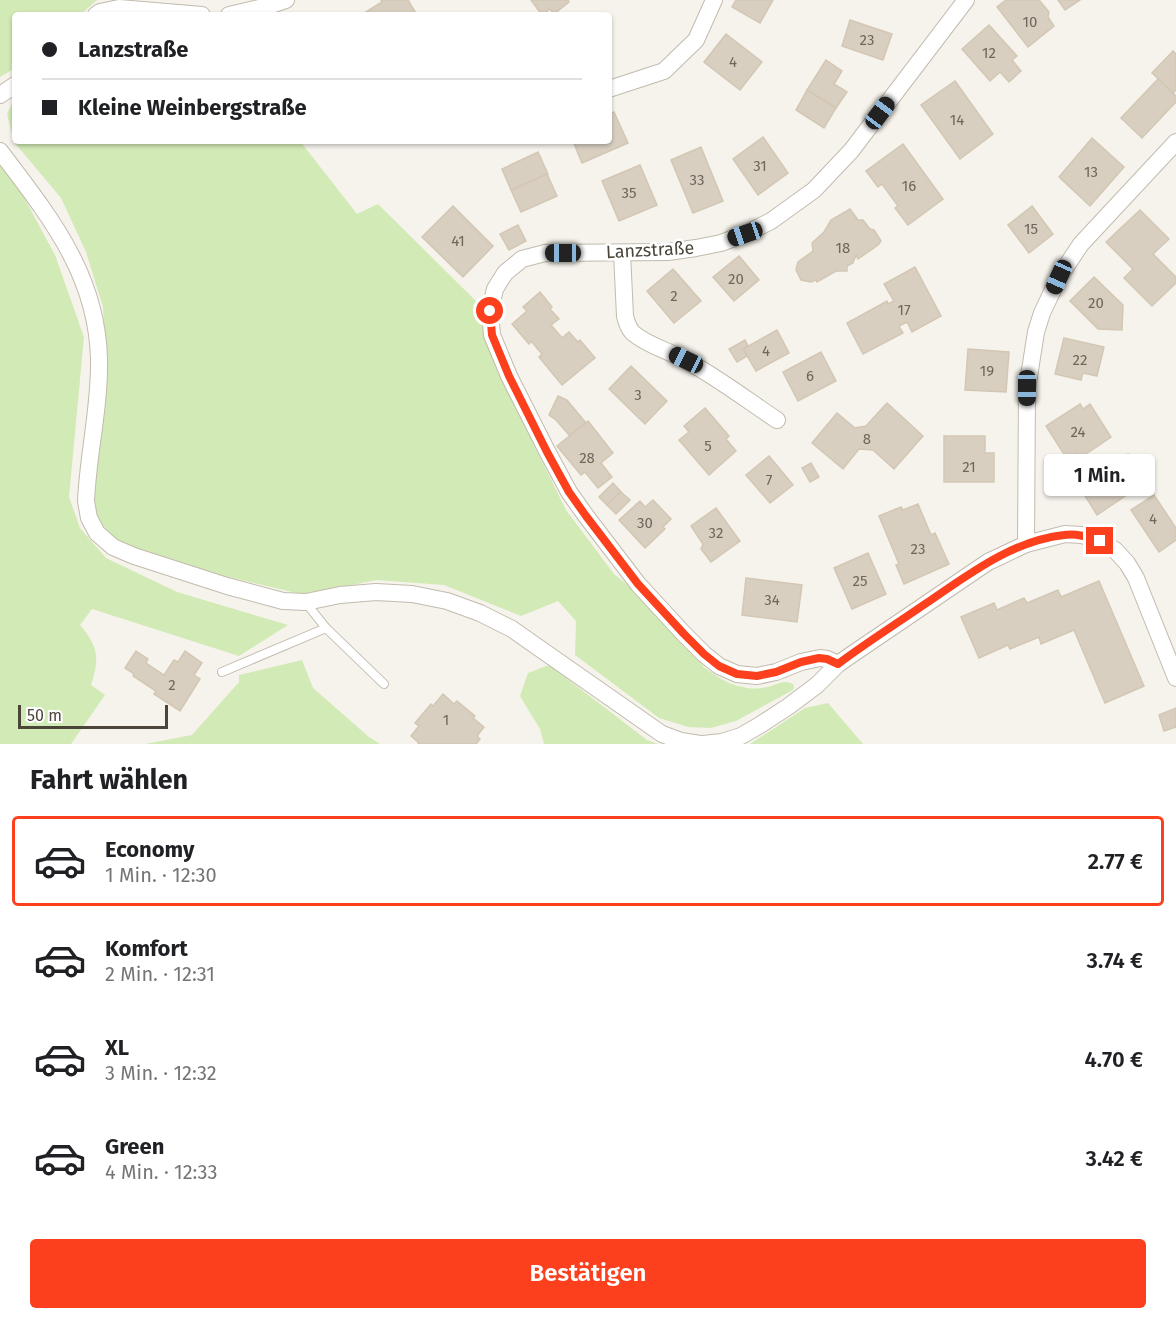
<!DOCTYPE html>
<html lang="de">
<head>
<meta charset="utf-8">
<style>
	:root { --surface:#fff; --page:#f6f6f6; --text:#202124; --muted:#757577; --line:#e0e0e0; --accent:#fc3f1d }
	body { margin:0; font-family:"Fira Sans",sans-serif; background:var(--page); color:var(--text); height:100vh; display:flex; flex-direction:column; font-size:22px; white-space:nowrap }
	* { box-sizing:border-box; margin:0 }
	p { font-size:20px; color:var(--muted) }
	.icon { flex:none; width:33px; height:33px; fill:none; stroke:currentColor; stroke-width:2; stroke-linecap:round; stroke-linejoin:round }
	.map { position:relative; height:744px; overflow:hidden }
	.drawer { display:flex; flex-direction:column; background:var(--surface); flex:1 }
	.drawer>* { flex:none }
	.guide { position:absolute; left:12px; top:12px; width:600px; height:132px; border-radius:6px; box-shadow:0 2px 4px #0004; display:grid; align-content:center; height:132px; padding:0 30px; background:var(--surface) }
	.scale { position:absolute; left:18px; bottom:15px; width:150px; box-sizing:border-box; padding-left:6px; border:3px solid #4b4439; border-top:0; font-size:16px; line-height:21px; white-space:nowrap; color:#4b4439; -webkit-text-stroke:4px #fff; paint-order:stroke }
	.end { position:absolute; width:27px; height:27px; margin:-14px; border:8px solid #fc3f1d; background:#fff; box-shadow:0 0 0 3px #fff }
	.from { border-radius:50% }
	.bubble { position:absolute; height:42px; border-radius:6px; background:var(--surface); box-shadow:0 2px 4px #0004; font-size:20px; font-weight:600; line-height:42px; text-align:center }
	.car { position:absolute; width:18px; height:36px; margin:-18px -9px; border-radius:8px; box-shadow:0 0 4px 2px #0007; background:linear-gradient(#222 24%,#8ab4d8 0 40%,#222 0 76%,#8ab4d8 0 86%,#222 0) }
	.guide b { display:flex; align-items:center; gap:21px; height:57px; font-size:22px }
	.guide b+b { border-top:2px solid var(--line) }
	.guide i { width:15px; height:15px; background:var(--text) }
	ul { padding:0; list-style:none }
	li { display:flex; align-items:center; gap:18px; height:90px; margin:0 12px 9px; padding:0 18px; border:3px solid transparent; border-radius:6px }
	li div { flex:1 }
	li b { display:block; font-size:22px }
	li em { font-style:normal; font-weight:600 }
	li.selected { border-color:var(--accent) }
	li>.icon { width:54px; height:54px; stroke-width:1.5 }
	h2 { padding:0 30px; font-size:27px; line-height:72px }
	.cta { display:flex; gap:12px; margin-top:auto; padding:12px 30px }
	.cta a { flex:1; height:69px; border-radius:6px; background:var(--accent); color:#fff; font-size:24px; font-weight:600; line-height:69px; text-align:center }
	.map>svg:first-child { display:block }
	.green { fill:#d2eab5 }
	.building { fill:#d8cfc1; stroke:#d3c7b4; stroke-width:1.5 }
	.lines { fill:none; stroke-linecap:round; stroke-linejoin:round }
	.service-casing { stroke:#c2bbae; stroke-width:10 }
	.minor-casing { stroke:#c2bbae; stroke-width:18 }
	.service { stroke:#fff; stroke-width:8 }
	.minor { stroke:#fff; stroke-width:16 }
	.route { stroke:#fc3f1d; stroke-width:8 }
	.labels { text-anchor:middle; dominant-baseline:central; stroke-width:5; stroke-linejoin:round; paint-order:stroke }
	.number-label { font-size:15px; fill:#6e675b }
	.street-label { font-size:18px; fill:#4b4439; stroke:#fff }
</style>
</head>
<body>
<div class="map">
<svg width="1176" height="744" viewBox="0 0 1176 744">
	<rect width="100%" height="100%" fill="#f6f3ec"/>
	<g class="green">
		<path d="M0,0H97L80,15H15V68L0,77Z"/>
		<path d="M15,97V141H300L357,214L378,204L480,305V314L489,343L508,392L566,510L614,574L628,585L705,668C716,676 729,685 743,687C750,689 760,689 767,687C777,685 785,678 794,685L793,690L736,721L711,728L688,727L659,718L575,655L576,621L558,601L521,616L444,585L376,580L305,595L169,563L117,540L98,521L92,502L106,379L103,307L86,252L61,198L14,142L7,114Z"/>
		<path d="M0,165L20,190L55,255L84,337L69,497L80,528L106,558L177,592L288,625L239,656L92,609L80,625C98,646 100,658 91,685L105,695L71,744H0Z"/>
		<path d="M302,660L313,688L369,737L380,744H145L192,735L239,682V675Z"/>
		<path d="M549,665L647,740L658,744H544L540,729L520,696L528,673Z"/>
		<path d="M828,703L863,744H750L805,708Z"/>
	</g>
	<g class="building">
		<path d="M381,0H408L417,15H361L382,2Z"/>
		<path d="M531,0H568L569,2L554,14L550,9L542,15Z"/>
		<path d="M736,0H773L760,23L732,7Z"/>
		<path d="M1006,0H1039L1049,12L1048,17L1054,26L1028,47L997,7Z"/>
		<path d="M1058,0H1080L1065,10Z"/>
		<path d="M850,20L892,34L883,60L842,46Z"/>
		<path d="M989,25L1017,56L1012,60L1021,71L1009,82L1000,72L990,81L962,49Z"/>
		<path d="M726,34L762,62L740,90L704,62Z"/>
		<path d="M1173,51L1176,54V90L1173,93L1152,73Z"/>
		<path d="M826,60L842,71L834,84L847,92L836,108L807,90Z"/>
		<path d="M1158,79L1176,96V102L1142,138L1121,118Z"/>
		<path d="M955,81L993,134L960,159L921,105Z"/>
		<path d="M807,90L836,108L824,128L796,110Z"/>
		<path d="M614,112L628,143L582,163L573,141H609V114Z"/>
		<path d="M763,137L788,173L758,195L733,159Z"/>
		<path d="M1092,138L1124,167L1090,206L1059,177Z"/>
		<path d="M903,144L943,199L908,225L895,208L898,206L882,184L878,187L866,171Z"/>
		<path d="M701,147L723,201L693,213L671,160Z"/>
		<path d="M538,152L548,174L511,190L502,169Z"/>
		<path d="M640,165L657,205L619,221L602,181Z"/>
		<path d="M547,174L557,196L521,212L511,190Z"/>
		<path d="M453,206L493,246L463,277L422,237Z"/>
		<path d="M1032,206L1053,234L1029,253L1008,225Z"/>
		<path d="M850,209L858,220H863L870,229L874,230L881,241L878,245L858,259L856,255L853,263L847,266V271H836L817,282L816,280L811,282L801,280L796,270L798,262L813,251L812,243L824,232L831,220Z"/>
		<path d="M1140,210L1169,239L1153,254L1176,277V283L1152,306L1124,278L1133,269L1106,242Z"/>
		<path d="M518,225L526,241L509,250L500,234Z"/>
		<path d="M739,256L759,280L734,301L713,277Z"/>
		<path d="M915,267L941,316L912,332L907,322L899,326L903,333L863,354L847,323L887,301L888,304L894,301L884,284Z"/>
		<path d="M673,269L701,301L674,323L647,291Z"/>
		<path d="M1094,277L1123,305L1122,330L1098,329L1070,301Z"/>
		<path d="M540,292L552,307L550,309L559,319L551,325L562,338L569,332L578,342L580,340L595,358L562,385L539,357L542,354L531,341L529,344L512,324L527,311L523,307Z"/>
		<path d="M777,330L789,353L756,371L743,349Z"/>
		<path d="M1064,338L1104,347L1097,376L1083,373L1081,380L1055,374Z"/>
		<path d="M745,340L748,346L743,349L747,356L737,362L729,349Z"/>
		<path d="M968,349L1009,352L1006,392L965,390Z"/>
		<path d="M821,352L836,381L798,401L783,372Z"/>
		<path d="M631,366L667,401L645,424L609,389Z"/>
		<path d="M558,396L567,400L586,423L570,436L556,420L549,415Z"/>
		<path d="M887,403L923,436L894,469L873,450L859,449L843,469L812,443L837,413L855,428L866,426Z"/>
		<path d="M1080,404L1083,409L1090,404L1111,437L1080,458L1076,453L1067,459L1046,426Z"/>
		<path d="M705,408L729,436L726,439L736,451L709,475L679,440L689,432L684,426Z"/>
		<path d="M588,421L613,453L601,463L612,477L598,488L585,472L581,475L557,446Z"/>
		<path d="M944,436H985V453H994V482H944Z"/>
		<path d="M1128,454L1146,482L1097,515L1079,486Z"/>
		<path d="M769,456L793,485L770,503L746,475Z"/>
		<path d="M811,463L819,477L810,482L802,468Z"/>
		<path d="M613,483L621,492L607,505L599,497Z"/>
		<path d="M621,492L630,500L616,514L607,505Z"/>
		<path d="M1154,495L1176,528V540L1159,552L1131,510Z"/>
		<path d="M653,500L671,519L663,527L665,529L645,548L619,520L640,501L645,507Z"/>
		<path d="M918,504L931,535L935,533L949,564L904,584L896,565L899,564L879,516L901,507L903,510Z"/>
		<path d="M716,508L740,541L711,562L701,549L703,544L691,526Z"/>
		<path d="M868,553L886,594L852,609L834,568Z"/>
		<path d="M746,578L802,585L797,622L742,615Z"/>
		<path d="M1099,581L1144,686L1105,703L1074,630L1041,644L1039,637L1010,649L1008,645L979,658L961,617L994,603L997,610L1024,598L1027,603L1058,590L1061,597Z"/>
		<path d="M136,651L148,659L146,663L164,675L174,660L178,662L185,651L202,663L194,675L200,679L180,711L154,694L156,691L133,676L134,674L125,668Z"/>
		<path d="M443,694L454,704L457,701L475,716L473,718L484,727L477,736L480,739L476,744H418L419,743L411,736L419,726L415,723L431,704L433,706Z"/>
		<path d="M1176,708V727L1164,731L1159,715Z"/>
	</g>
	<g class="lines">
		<g class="service-casing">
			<g id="service">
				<path d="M306,603L326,628L384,684"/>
				<path d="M222,672L326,628"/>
			</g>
		</g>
		<g class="minor-casing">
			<g id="minor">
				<path d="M96,15L100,12L119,8L202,15"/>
				<path d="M229,15L268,6L286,0"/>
				<path d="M609,89L664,71L696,40L714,0"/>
				<path d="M0,95L15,85"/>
				<path d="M0,151C49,216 97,274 99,359C100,407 88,454 86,501L89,518L97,533L113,547L134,556L227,586L283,601L306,602L340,595L376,592L412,594L447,601L480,613L512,629L662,734L681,741L700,744"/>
				<path d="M622,253L625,316C627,323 628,328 633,333C648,346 670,351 687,361C718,378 747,400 777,420"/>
				<path d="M1026,544L1027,389L1036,332L1042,313L1059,277L1081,244L1176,142"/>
				<path d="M838,664L827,659L820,658L801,662L776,672L757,676L737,674L719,666L704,654L684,634L638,584L586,516L569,492L547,451L509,376L492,335L490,311L495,289L505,273L522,259L545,253L668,252L696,248L721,243L745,234L771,221L814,190L851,151L966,0"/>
				<path d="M703,744L722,742L741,736L760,725L789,706L817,685L838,664L854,653L988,562L1026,544L1065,534L1082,535L1099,541L1115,550L1127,563L1136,578L1176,678"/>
			</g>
		</g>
		<use href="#service" class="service"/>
		<use href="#minor" class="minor"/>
	</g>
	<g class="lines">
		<path class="route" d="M490,311L492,335L509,376L547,452L569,492L586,516L638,584L684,634L704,654L719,666L737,674L757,676L776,672L801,662L819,658L827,659L838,664C866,643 896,624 925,604C968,575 1011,541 1064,535C1076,533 1088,537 1100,541"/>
	</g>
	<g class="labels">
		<g class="number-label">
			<text x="1030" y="22">10</text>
			<text x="867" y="40">23</text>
			<text x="989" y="53">12</text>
			<text x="733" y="62">4</text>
			<text x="957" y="120">14</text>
			<text x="760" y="166">31</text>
			<text x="1091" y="172">13</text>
			<text x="697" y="180">33</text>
			<text x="909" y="186">16</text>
			<text x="629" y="193">35</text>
			<text x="1031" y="229">15</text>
			<text x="458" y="241">41</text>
			<text x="843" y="248">18</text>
			<text x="736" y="279">20</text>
			<text x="674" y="296">2</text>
			<text x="1096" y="303">20</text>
			<text x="904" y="310">17</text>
			<text x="766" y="351">4</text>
			<text x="1080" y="360">22</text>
			<text x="987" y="371">19</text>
			<text x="810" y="376">6</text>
			<text x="638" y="395">3</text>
			<text x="1078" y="432">24</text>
			<text x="867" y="439">8</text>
			<text x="708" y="446">5</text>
			<text x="587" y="458">28</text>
			<text x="969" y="467">21</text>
			<text x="769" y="480">7</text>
			<text x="1153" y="519">4</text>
			<text x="645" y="523">30</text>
			<text x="716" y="533">32</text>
			<text x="918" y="549">23</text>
			<text x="860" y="581">25</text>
			<text x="772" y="600">34</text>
			<text x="172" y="685">2</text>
			<text x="446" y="720">1</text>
		</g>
		<g class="street-label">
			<text transform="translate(650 250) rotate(-3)">Lanzstraße</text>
		</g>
	</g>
</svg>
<div class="scale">50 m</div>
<i class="end from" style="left:490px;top:311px"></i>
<i class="end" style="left:1100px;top:541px"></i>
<div class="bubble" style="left:1044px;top:454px;width:111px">1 Min.</div>
<i class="car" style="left:880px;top:113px;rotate:37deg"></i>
<i class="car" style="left:745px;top:234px;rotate:251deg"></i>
<i class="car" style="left:563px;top:253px;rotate:270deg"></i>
<i class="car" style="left:1059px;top:277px;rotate:204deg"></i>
<i class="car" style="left:686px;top:360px;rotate:296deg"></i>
<i class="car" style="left:1027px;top:388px;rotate:180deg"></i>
<div class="guide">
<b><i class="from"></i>Lanzstraße</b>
<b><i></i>Kleine Weinbergstraße</b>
</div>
</div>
<section class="drawer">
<h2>Fahrt wählen</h2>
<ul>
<li class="selected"><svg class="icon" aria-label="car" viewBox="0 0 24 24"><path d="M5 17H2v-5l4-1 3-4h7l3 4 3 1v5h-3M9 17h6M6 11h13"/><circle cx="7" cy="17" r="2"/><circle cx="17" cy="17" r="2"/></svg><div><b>Economy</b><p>1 Min. · 12:30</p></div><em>2.77 €</em></li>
<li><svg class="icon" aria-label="car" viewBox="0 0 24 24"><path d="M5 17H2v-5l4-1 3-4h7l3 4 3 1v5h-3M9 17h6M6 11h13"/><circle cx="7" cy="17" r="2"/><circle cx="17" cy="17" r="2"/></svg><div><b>Komfort</b><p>2 Min. · 12:31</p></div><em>3.74 €</em></li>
<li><svg class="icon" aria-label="car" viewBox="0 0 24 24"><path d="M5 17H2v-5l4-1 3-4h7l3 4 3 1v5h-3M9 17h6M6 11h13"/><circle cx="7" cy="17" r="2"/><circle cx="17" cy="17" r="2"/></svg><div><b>XL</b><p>3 Min. · 12:32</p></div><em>4.70 €</em></li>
<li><svg class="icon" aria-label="car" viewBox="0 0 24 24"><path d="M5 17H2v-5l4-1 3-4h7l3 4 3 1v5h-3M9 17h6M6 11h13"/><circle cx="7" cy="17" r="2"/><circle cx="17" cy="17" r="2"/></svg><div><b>Green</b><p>4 Min. · 12:33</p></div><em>3.42 €</em></li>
</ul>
<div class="cta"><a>Bestätigen</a></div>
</section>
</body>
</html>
